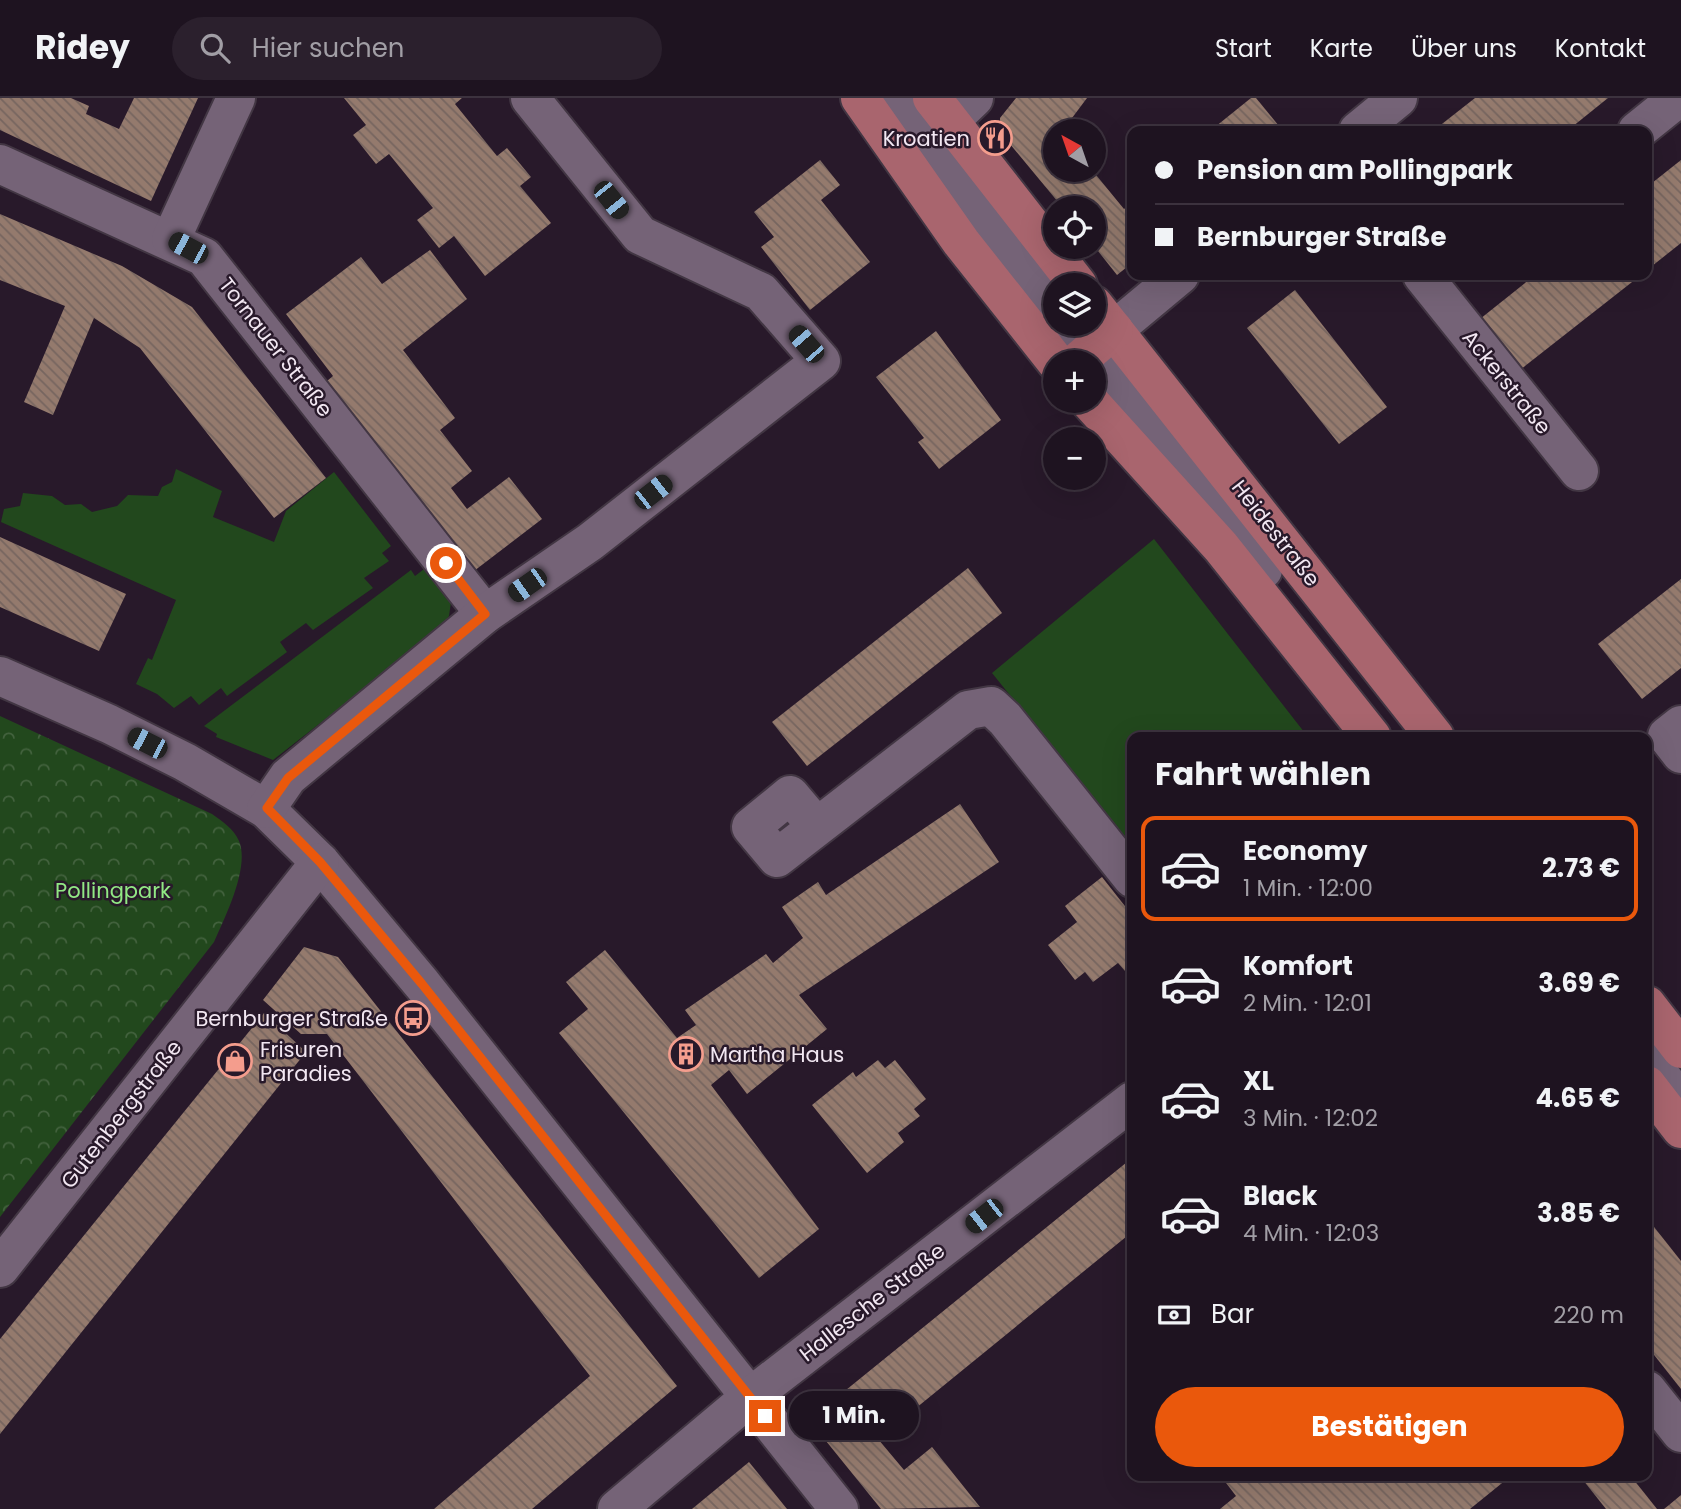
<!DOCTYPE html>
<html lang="de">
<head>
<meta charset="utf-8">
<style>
	:root { --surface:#1e1320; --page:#2b202d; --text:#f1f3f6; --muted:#a19ea5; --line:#3c323e; --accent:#ea580c }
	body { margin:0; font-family:Poppins,sans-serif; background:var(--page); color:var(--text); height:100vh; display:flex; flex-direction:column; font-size:26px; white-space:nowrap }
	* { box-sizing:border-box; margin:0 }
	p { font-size:23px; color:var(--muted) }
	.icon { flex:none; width:38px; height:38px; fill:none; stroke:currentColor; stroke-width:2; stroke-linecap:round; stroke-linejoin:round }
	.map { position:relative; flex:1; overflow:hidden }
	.panel { position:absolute; left:1127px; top:634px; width:525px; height:749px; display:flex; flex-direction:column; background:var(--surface); border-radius:14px; box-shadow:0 7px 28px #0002,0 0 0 2px var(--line) }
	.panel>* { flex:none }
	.hud { position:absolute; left:1127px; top:28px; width:525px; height:154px; border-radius:14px; box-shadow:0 7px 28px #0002,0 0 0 2px var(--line); display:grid; align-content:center; height:154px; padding:0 28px; background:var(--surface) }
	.needle { width:46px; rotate:320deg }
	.controls { position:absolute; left:1043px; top:21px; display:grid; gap:14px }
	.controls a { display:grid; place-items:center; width:63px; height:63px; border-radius:50%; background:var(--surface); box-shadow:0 7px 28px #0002,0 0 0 2px var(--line); font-size:35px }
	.end { position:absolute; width:32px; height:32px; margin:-16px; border:9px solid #ea580c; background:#fff; box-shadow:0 0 0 4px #fff }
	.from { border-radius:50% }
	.bubble { position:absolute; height:49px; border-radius:24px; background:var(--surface); box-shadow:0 7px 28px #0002,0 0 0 2px var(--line); font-size:23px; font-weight:700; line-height:49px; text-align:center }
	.car { position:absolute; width:21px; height:42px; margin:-21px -10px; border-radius:9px; box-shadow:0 0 5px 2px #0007; background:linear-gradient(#222 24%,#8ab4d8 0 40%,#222 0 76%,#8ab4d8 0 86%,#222 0) }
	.hud b { display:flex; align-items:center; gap:24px; height:66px; font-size:26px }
	.hud b+b { border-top:2px solid var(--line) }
	.hud i { width:18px; height:18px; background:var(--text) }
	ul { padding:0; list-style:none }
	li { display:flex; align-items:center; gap:21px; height:105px; margin:0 14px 10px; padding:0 14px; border:4px solid transparent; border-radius:14px }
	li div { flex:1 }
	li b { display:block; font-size:26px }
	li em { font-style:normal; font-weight:700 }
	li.active { border-color:var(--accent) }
	li>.icon { width:63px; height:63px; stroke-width:1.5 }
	h2 { padding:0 28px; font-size:32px; line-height:84px }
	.pay { display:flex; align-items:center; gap:18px; height:77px; padding:0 28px; font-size:26px }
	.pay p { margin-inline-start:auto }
	.cta { display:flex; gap:14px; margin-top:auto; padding:14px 28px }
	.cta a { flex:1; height:80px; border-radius:42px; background:var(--accent); color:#fff; font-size:28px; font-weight:700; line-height:80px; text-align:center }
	header { display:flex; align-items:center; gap:42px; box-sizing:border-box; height:98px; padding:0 35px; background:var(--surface); border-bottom:2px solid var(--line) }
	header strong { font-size:33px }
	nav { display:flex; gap:38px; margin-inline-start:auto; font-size:24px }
	.search { width:490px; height:63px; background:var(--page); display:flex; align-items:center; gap:18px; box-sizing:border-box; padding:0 24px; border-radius:38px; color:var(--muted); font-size:26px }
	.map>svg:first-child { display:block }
	.green { fill:#22481d }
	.forest { fill:url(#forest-crowns) }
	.building { fill:url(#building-back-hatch) }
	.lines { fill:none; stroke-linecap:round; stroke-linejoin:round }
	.minor-casing { stroke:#423643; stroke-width:42 }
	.major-casing { stroke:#423643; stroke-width:42 }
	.minor { stroke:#756377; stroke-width:38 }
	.major { stroke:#a9656e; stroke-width:38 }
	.route { stroke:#ea580c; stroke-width:9 }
	.labels { text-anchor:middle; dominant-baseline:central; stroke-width:5; stroke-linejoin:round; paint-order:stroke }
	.poi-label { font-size:21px; fill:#f2e7f2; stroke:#28192a; text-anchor:end }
	.street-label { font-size:21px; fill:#f2e7f2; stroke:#28192a }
	.park-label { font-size:21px; fill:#91e884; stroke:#28192a }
</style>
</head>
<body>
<header>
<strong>Ridey</strong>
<div class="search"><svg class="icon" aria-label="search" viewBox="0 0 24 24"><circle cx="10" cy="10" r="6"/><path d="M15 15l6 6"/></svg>Hier suchen</div>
<nav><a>Start</a><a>Karte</a><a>Über uns</a><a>Kontakt</a></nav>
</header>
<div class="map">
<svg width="1681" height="1411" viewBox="0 0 1681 1411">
	<defs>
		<pattern id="forest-crowns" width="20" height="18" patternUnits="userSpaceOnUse" patternTransform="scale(1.75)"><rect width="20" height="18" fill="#22481d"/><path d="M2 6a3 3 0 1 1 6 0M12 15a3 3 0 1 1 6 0" fill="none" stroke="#43623e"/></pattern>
		<pattern id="building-back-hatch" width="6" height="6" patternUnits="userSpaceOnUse" patternTransform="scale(1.75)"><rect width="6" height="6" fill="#947a6d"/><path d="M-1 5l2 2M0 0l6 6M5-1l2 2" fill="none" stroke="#76655f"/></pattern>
	</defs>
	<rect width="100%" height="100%" fill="#28192a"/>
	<g class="green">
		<path d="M176,371L222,393L213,419L274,444L286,413L334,374L391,448L382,455L389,463L364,480L373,490L313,532L306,525L280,544L287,554L227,598L221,590L199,607L191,598L174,610L157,596L136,586L148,560L152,562L176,502L1,424L4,411L20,408L23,395L52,398L65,407L81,406L92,414L117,408L128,397L158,398L162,389L172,384Z"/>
		<path d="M1154,441L1308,639H1132V749L992,575Z"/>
		<path d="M428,468L451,504L449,518L441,531L273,662L216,639L217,636L204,628L411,472L415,478Z"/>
	</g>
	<path class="forest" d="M0,618L212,716C222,723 234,731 239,743C250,769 225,819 214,844L0,1119Z"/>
	<g class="building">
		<path d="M0,0H71L89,8L86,16L119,31L134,0H198L151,103L0,32Z"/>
		<path d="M344,0H462L455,6L497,58L507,50L531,79L520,88L551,125L485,178L454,138L439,150L417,122L433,110L389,56L376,66L353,37L366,27Z"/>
		<path d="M1016,0H1087L1072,20L1069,33H1055V72H1092L1124,111L1132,105V165L1117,177L1094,148V110H1063L1000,34V20Z"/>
		<path d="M1251,0H1256L1283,33H1210Z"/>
		<path d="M1475,0H1608L1567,33H1433Z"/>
		<path d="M820,62L840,87L821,102L870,164L810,212L761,149L774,139L754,114Z"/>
		<path d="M1681,62V145L1647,172V89Z"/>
		<path d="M0,116L122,168L192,209L326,380L274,420L140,250L94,220L53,317L24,304L65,208L0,182Z"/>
		<path d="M430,152L467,201L403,252L455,320L440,332L472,373L451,390L467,411L509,379L542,421L474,473L327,283L333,278L286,216L361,159L382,186Z"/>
		<path d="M1535,177H1641L1520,272L1480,221Z"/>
		<path d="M1295,192L1387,309L1339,346L1247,230Z"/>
		<path d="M936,233L1001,322L939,371L918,344L924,340L876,279Z"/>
		<path d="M0,439L126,496L99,553L0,509Z"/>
		<path d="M968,470L1002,515L807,668L772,624Z"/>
		<path d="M1681,481V570L1642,601L1598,546Z"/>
		<path d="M960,706L999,764L799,897L827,931L747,996L729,972L711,987L819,1131L759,1180L559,935L588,911L566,884L605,852L677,940L696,927L685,912L766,856L773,865L803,840L782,809L818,784L826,797Z"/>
		<path d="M1102,779L1132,817V867L1125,873L1118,865L1093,884L1085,874L1075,882L1048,847L1077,824L1065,808Z"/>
		<path d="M304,849L338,859L677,1288L532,1411H434L590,1278L327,936H301L263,902Z"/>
		<path d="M264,915L306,954L0,1336V1241Z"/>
		<path d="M878,962L885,970L895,962L926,1001L914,1011L920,1018L898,1035L904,1044L867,1075L812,1007L853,974L856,979Z"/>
		<path d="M1132,1060V1134L878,1341L904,1372L932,1349L980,1409L881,1411L809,1322Z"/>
		<path d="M1647,1120L1681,1163V1291L1647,1248Z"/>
		<path d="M749,1364L787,1411H692Z"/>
		<path d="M1220,1377H1512L1470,1411H1220L1236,1398Z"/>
		<path d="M1579,1377H1630L1657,1411H1606Z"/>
		<path d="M1681,1397V1411H1664L1669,1407Z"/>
	</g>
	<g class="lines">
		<g class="minor-casing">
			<g id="minor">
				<path d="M891,0L1055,207"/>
				<path d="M950,23L974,0"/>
				<path d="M1358,33L1398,0"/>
				<path d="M1637,33L1678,0"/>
				<path d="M0,66L204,159L485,516"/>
				<path d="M171,141L236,0"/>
				<path d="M1422,177L1579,373"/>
				<path d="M1070,226L1263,472"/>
				<path d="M1114,232L1180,177"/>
				<path d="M0,578L109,626L185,664L266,711L320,764L422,886L839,1411"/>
				<path d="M1681,627L1667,638L1681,656"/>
				<path d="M266,711L288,679L485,516L590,444L821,263L761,194L640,137L530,0"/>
				<path d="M817,729L790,697L751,729L777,760L968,612L991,608L1005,621L1132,780"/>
				<path d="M1647,960L1681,1004"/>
				<path d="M0,1170L320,764"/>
				<path d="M1647,1292L1681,1335"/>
				<path d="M617,1411L750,1299L1132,1003"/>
			</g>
		</g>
		<g class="major-casing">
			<g id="major">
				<path d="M860,0L961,144L1056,264"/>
				<path d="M932,0L1078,187"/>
				<path d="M1094,207L1435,639"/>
				<path d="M1077,264L1114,232"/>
				<path d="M1089,303L1221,449L1372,639"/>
				<path d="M1647,907L1681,951"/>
				<path d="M1647,987L1681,1031"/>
			</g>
		</g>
		<use href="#minor" class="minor"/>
		<use href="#major" class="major"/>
	</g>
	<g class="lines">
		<path class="route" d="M446,465L485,516L288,680L267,710L320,764L422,886L765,1318"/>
	</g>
	<defs>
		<g id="restaurant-ring" transform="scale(1.75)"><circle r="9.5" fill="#28192a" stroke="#f49d8d" stroke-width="1.5"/><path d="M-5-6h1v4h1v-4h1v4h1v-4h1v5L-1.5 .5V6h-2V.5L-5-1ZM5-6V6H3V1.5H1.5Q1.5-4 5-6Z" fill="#f49d8d"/></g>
		<g id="bus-ring" transform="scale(1.75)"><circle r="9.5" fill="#28192a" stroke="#f49d8d" stroke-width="1.5"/><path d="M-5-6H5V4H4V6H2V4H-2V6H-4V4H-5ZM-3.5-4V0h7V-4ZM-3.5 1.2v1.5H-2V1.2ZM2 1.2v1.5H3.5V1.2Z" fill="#f49d8d"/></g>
		<g id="building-ring" transform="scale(1.75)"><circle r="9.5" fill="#28192a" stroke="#f49d8d" stroke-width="1.5"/><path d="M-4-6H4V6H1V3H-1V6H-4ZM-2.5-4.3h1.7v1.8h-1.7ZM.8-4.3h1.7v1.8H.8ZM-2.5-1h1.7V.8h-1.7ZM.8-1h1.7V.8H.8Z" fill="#f49d8d"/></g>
		<g id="shop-ring" transform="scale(1.75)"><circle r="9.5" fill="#28192a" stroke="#f49d8d" stroke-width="1.5"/><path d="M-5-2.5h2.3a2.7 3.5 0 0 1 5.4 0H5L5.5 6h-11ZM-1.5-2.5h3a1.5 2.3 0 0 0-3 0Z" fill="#f49d8d"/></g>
	</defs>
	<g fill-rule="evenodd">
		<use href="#restaurant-ring" x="995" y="40"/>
		<use href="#bus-ring" x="413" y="920"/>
		<use href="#building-ring" x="686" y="956"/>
		<use href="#shop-ring" x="235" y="963"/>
	</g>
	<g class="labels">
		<g class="poi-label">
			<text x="970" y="40">Kroatien</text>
			<text x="388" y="920">Bernburger Straße</text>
			<text x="260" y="951" text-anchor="start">Frisuren<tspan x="260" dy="24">Paradies</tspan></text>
			<text x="710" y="956" text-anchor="start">Martha Haus</text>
		</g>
		<g class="street-label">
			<text transform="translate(276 249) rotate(52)">Tornauer Straße</text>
			<text transform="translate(1507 284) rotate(51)">Ackerstraße</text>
			<text transform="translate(1276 435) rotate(52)">Heidestraße</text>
			<text transform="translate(121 1016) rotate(-52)">Gutenbergstraße</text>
			<text transform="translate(872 1204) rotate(-38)">Hallesche Straße</text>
		</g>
		<g class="park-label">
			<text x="113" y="792">Pollingpark</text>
		</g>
	</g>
</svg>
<div class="controls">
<a><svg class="needle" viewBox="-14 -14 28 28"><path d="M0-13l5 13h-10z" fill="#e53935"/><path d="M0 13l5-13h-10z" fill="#a19ea5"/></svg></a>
<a><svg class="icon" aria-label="locate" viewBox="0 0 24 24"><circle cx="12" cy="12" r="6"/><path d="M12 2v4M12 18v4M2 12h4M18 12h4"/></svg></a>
<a><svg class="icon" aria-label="layers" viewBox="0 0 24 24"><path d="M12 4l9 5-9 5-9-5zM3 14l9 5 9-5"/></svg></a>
<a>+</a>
<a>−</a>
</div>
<i class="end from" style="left:446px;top:465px"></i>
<i class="end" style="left:765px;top:1318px"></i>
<div class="bubble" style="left:789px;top:1293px;width:130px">1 Min.</div>
<i class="car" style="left:611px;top:102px;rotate:141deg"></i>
<i class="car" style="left:188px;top:150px;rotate:298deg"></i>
<i class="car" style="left:806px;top:246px;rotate:319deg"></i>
<i class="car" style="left:653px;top:394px;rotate:52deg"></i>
<i class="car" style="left:527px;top:487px;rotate:235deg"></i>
<i class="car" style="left:147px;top:645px;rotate:297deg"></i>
<i class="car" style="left:984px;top:1118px;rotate:232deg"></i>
<div class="hud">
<b><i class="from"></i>Pension am Pollingpark</b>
<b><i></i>Bernburger Straße</b>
</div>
<section class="panel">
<h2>Fahrt wählen</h2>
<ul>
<li class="active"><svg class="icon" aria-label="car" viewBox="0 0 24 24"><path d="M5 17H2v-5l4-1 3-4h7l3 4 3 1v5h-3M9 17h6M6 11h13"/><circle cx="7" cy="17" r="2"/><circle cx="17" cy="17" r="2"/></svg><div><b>Economy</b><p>1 Min. · 12:00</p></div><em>2.73 €</em></li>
<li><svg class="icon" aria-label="car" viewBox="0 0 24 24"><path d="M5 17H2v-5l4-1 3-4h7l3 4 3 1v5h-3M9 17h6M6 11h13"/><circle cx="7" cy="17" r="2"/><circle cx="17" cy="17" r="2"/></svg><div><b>Komfort</b><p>2 Min. · 12:01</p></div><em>3.69 €</em></li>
<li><svg class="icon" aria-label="car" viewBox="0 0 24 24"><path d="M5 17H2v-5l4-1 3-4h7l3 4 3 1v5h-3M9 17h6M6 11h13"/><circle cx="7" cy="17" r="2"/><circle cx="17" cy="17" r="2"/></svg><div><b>XL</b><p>3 Min. · 12:02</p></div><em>4.65 €</em></li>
<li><svg class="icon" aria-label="car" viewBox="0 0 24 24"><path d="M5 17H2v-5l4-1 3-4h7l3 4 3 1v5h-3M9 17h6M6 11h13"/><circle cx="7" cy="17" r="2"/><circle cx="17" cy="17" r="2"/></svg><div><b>Black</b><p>4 Min. · 12:03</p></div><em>3.85 €</em></li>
</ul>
<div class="pay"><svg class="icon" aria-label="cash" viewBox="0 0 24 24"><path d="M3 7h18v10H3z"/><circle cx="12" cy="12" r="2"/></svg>Bar<p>220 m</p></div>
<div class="cta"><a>Bestätigen</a></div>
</section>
</div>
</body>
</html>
